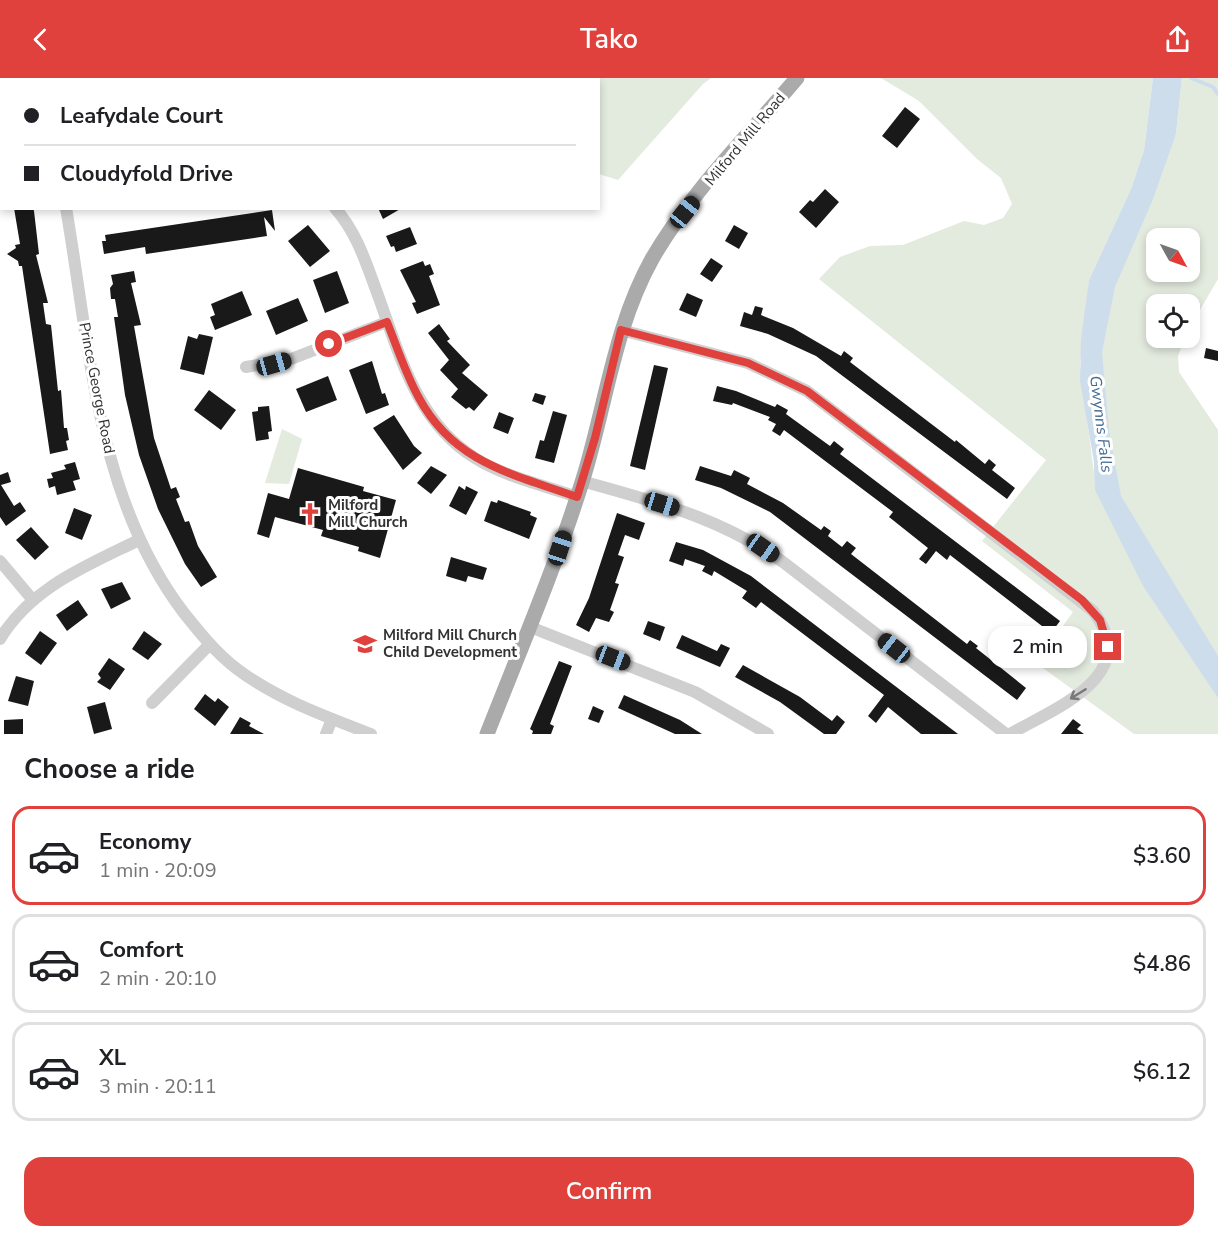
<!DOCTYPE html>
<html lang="en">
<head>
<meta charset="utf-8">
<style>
	:root { --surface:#fff; --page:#f6f6f6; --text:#202124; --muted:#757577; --line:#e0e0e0; --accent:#e0413c }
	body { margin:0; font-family:"Nunito Sans",sans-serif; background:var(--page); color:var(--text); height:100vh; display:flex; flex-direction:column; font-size:22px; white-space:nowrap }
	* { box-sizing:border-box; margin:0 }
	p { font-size:20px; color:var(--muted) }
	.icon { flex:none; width:33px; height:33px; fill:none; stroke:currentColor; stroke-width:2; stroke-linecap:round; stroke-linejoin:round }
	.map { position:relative; height:656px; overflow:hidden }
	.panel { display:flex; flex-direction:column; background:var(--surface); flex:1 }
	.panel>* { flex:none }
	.top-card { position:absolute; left:0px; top:0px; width:600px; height:132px; box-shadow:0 3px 9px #0003; display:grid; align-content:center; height:132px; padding:0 24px; background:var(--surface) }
	.needle { width:39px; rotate:130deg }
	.fabs { position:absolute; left:1146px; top:150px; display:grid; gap:12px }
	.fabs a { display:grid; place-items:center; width:54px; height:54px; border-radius:12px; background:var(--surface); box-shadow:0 3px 9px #0003; font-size:30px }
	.end { position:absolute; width:27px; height:27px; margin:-14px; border:8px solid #e0413c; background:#fff; box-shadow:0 0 0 3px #fff }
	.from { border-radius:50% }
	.bubble { position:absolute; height:42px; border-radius:18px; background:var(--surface); box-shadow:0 3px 9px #0003; font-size:20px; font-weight:600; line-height:42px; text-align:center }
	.car { position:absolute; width:18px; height:36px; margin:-18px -9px; border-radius:8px; box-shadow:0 0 4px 2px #0007; background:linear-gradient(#222 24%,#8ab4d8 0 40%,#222 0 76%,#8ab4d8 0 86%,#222 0) }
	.top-card b { display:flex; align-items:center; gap:21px; height:57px; font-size:22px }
	.top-card b+b { border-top:2px solid var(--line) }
	.top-card i { width:15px; height:15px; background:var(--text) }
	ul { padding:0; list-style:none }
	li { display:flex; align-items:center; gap:18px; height:99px; margin:0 12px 9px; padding:0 12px; border:3px solid var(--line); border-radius:18px }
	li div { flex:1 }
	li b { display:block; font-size:22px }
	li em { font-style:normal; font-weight:600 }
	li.on { border-color:var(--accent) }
	li>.icon { width:54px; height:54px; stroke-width:1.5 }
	h2 { padding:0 24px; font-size:27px; line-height:72px }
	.primary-button { display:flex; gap:12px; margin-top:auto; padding:12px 24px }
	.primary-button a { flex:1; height:69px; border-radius:18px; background:var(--accent); color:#fff; font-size:24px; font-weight:600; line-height:69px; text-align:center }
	header { display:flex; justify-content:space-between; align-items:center; height:78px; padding:0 24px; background:var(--accent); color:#fff; font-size:27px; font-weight:600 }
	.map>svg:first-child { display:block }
	.green { fill:#e3eade; fill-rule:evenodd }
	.water { fill:#ceddec }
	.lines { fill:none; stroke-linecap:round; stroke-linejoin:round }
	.stream { stroke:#ceddec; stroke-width:4 }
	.building { fill:#191919 }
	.minor { stroke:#cfcfcf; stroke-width:12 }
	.major { stroke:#aaa; stroke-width:15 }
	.oneway { stroke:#797979 }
	.route { stroke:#e0413c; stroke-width:8 }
	.labels { text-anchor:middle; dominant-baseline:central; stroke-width:6; stroke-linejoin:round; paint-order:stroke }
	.street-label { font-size:15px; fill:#323232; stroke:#fff }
	.poi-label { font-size:15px; font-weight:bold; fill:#323232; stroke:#fff; text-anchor:start }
	.water-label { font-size:16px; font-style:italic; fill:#416a92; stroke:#fff }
</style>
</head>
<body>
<header><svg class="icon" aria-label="back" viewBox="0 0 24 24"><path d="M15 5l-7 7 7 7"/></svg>Tako<svg class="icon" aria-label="share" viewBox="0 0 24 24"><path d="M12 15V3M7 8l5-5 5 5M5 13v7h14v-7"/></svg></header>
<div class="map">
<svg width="1218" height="656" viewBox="0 0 1218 656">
	<rect width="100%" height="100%" fill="#fff"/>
	<g class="green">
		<path d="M273,0H711L703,6L618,102L599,96L598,2L270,1Z"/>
		<path d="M881,0H1153L1144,72L1131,111L1089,202L1080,286L1094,395L1096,251L1176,56L1182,0H1218V201L1190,249V226H1156V260H1185L1178,278L1179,294L1218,352V656H1134L1036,585L1073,534L982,463L1046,382L819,201L840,179L870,168L903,167L964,143L984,147L1003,140L1012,126L1001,100L977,81L919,23ZM1156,160H1190V194H1156Z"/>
		<path d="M282,351L302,361L289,406L265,405Z"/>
	</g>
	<path class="water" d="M1153,0H1182L1176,56L1153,121L1115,209L1102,274L1109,354L1121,418L1218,578V620L1143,508L1095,412L1094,384L1080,303L1081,261L1089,202L1131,111L1144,72Z"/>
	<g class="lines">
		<path class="stream" d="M1191,0L1213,9L1218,16"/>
	</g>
	<g class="building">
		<path d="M905,29L920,41L897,70L882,58Z"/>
		<path d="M825,111L839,124L816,150L799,134L810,122L813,124Z"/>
		<path d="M14,130H33L34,133L39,176L36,177L48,225H43L46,246L51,247L58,313L61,312L64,350H67L69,362L66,363L68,372L50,376L22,188H19L18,183L7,176L16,170L15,167L20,166Z"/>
		<path d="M378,130H402L383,141Z"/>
		<path d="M272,132L275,153L264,139L267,158L146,176L145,169L104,176L102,163H106L105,157Z"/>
		<path d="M308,147L330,173L310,189L288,163Z"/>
		<path d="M734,147L748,155L739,171L725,163Z"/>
		<path d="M410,149L417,166L396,174L394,168L391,169L386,158Z"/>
		<path d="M711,180L723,188L712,204L700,196Z"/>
		<path d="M423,183L425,188L430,186L434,196L429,198L440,227L417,236L412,225L416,224L400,192Z"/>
		<path d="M134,193L136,204L131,205L141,247L134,248L154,360L171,411L176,409L180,419L176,421L185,444L189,443L198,468L217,499L201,509L185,486L158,431L139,377L125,317L114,239H118L115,221H111L110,210L113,206L111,197Z"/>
		<path d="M337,193L349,225L325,235L313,202Z"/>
		<path d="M242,213L252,237L215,252L210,239L215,237L211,226Z"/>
		<path d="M687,215L703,222L696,239L679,232Z"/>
		<path d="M298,220L308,243L276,257L266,233Z"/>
		<path d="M755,228L763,230L761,237L793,250L841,278L844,273L853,280L850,284L955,364L956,362L985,386L989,381L996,387L992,392L1015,410L1007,421L816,278L768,256L740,248L744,234L752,237Z"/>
		<path d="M439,246L450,261L447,263L470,287L462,295L488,317L474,333L469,329L466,331L451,319L458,311L440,292L449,282L428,255Z"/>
		<path d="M199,256L213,259L204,297L180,291L188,258L197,261Z"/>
		<path d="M1206,270L1218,273V283L1204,280Z"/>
		<path d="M372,283L382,316L385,315L389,327L366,336L349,292Z"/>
		<path d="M654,287L668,290L645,392L630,388Z"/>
		<path d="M328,298L337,322L306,334L296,311Z"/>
		<path d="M717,308L736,313L775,329L777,326L788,332L786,336L830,368L834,363L844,371L840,376L1060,543L1051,555L950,477L947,482L936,473L926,486L919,481L928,470L889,439L893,434L784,352L780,358L772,353L776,346L768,342L770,339L733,325L732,327L713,323Z"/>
		<path d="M209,312L236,332L221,352L194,332Z"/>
		<path d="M535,315L546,318L543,327L532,323Z"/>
		<path d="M269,328L272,353L268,354L269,361L256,363L252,334L258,333V329Z"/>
		<path d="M553,333L567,337L554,385L535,380L540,362L544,363Z"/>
		<path d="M499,334L514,340L508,356L493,350Z"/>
		<path d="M394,337L414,368L422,375L403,392L373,350Z"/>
		<path d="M75,384L80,401L73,403L76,412L57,417L55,408L49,410L47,401L53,400L51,395L66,391L64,387Z"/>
		<path d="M431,388L447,397L431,416L417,405Z"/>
		<path d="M700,388L731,398L734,392L750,400L747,406L783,425L821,452L824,448L831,453L828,458L842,469L847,463L856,470L851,476L967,566L970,562L978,568L976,570L1026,610L1017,622L770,434L721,410L695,402Z"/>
		<path d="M298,390L364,409L363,413L396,422L380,480L358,473L359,469L321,458L323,452L275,439L269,460L257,456L268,415L289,421Z"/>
		<path d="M8,394L11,404L1,407L14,428L20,424L26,433L6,448L0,439V397Z"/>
		<path d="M459,408L465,412L466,408L478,414L466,437L449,428Z"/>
		<path d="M498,422L531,434L530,437L537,440L529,461L484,443L491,423L497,425Z"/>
		<path d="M74,430L92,437L82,462L65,455Z"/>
		<path d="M617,435L645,445L639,462L625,457L618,477L624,479L615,505L619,506L610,532L614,534L609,544L596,540L589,554L576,547L589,520Z"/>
		<path d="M31,449L49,469L35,482L16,462Z"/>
		<path d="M676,464L703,472L751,498L958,656H921L888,629L876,645L868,638L884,617L761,524L756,530L742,520L747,513L714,493L712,498L702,493L705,488L685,481L683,488L669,483Z"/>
		<path d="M451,479L487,490L483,502L468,498L466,504L446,498Z"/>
		<path d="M122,504L131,521L111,531L101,511Z"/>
		<path d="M78,522L88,537L67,553L56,537Z"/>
		<path d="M648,543L665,549L660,563L643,556Z"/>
		<path d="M40,553L57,565L41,587L25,575Z"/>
		<path d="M144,553L162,566L148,582L132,571Z"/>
		<path d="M682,557L717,573L721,566L730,570L720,589L676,570Z"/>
		<path d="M109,580L125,591L110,612L97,604L101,600L98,596Z"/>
		<path d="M559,583L572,588L550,646L554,648L551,656H532L533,653L530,651Z"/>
		<path d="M743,587L800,619L832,643L837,637L845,644L836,656H824L780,624L735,599Z"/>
		<path d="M16,598L34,603L28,628L8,623Z"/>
		<path d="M205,616L215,624L218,620L229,629L215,648L194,631Z"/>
		<path d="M624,617L680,642L702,656H675L618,630Z"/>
		<path d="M105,624L112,651L94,656L87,629Z"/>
		<path d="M593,628L604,633L599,645L588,641Z"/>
		<path d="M240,639L251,645L249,648L264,656H230Z"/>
		<path d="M23,641V656H4V642Z"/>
		<path d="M1073,641L1081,647L1077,651L1084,656H1061Z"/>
	</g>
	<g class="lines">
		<g class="minor">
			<path d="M16,0L17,2"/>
			<path d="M66,130C90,268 96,420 184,535C200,555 216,575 237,591C277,621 324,638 371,656"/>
			<path d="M335,130C358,156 367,188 379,220C400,279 418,345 475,380C505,399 543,407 577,419"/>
			<path d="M621,252L748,285L807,313L1093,533C1143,598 1055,630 1010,656"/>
			<path d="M246,289L291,281L387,244"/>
			<path d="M582,403C658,425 717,438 783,484L1006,656"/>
			<path d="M0,483L32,521"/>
			<path d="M530,549L695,614L768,656"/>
			<path d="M0,561C32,509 86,488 139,462"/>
			<path d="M152,625L210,566"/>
			<path d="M326,656L332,641"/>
		</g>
		<path class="major" d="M487,656C520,572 556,488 583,401C606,327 614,249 652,181C689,116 749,57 797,0"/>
	</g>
	<defs><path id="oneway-shaft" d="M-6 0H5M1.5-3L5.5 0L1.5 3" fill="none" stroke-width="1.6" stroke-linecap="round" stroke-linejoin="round" transform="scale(1.5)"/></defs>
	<use class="oneway" href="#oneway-shaft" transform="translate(1078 616) rotate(148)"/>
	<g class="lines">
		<path class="route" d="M329,266L387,244C397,269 406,297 419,320C454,385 513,396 577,419L595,360L621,252L748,285L807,313L1082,522L1100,542L1108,569"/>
	</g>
	<defs>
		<g id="church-bare" transform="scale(1.8)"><path d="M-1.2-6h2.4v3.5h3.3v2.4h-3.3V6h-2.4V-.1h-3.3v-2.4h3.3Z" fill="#e0413c" stroke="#fff" stroke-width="2.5" paint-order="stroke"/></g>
		<g id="school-bare" transform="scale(1.8)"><path d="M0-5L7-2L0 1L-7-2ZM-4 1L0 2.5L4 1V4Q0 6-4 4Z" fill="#e0413c" stroke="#fff" stroke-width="2.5" paint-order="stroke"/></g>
	</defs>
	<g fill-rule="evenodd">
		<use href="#church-bare" x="310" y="436"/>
		<use href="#school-bare" x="365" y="566"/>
	</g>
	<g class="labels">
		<g class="street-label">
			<text transform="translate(745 61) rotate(-50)">Milford Mill Road</text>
			<text transform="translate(97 310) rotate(79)">Prince George Road</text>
		</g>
		<g class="poi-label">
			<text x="328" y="427">Milford<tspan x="328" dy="17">Mill Church</tspan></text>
			<text x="383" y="557">Milford Mill Church<tspan x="383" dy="17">Child Development</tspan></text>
		</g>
		<g class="water-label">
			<text transform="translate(1101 346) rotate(83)">Gwynns Falls</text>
		</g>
	</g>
</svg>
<div class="fabs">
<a><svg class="needle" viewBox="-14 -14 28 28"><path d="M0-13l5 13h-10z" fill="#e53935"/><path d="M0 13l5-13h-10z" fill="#757577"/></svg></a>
<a><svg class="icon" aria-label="locate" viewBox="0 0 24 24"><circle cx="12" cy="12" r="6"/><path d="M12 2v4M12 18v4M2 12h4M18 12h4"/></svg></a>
</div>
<i class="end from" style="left:329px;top:266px"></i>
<i class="end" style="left:1108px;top:569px"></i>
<div class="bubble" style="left:988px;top:548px;width:99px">2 min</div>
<i class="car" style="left:685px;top:134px;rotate:39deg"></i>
<i class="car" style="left:274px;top:286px;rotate:74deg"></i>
<i class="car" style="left:662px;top:426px;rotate:107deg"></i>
<i class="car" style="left:560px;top:470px;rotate:18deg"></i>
<i class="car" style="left:763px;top:470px;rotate:125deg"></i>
<i class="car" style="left:894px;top:570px;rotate:308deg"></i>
<i class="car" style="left:613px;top:580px;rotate:111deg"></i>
<div class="top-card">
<b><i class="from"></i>Leafydale Court</b>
<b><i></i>Cloudyfold Drive</b>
</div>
</div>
<section class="panel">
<h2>Choose a ride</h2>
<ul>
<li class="on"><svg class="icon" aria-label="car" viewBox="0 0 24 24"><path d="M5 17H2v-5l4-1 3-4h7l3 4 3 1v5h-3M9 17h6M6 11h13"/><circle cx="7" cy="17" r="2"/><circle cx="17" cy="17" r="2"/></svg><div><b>Economy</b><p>1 min · 20:09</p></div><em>$3.60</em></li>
<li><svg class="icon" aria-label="car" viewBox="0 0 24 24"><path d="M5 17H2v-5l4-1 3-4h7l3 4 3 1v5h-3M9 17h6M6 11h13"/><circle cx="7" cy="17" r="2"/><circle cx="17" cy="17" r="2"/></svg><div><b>Comfort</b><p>2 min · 20:10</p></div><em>$4.86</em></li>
<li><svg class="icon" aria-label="car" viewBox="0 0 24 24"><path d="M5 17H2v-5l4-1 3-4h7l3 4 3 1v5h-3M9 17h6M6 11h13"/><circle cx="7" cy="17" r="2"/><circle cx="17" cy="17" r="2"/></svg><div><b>XL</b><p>3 min · 20:11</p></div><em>$6.12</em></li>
</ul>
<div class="primary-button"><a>Confirm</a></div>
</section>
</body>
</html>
